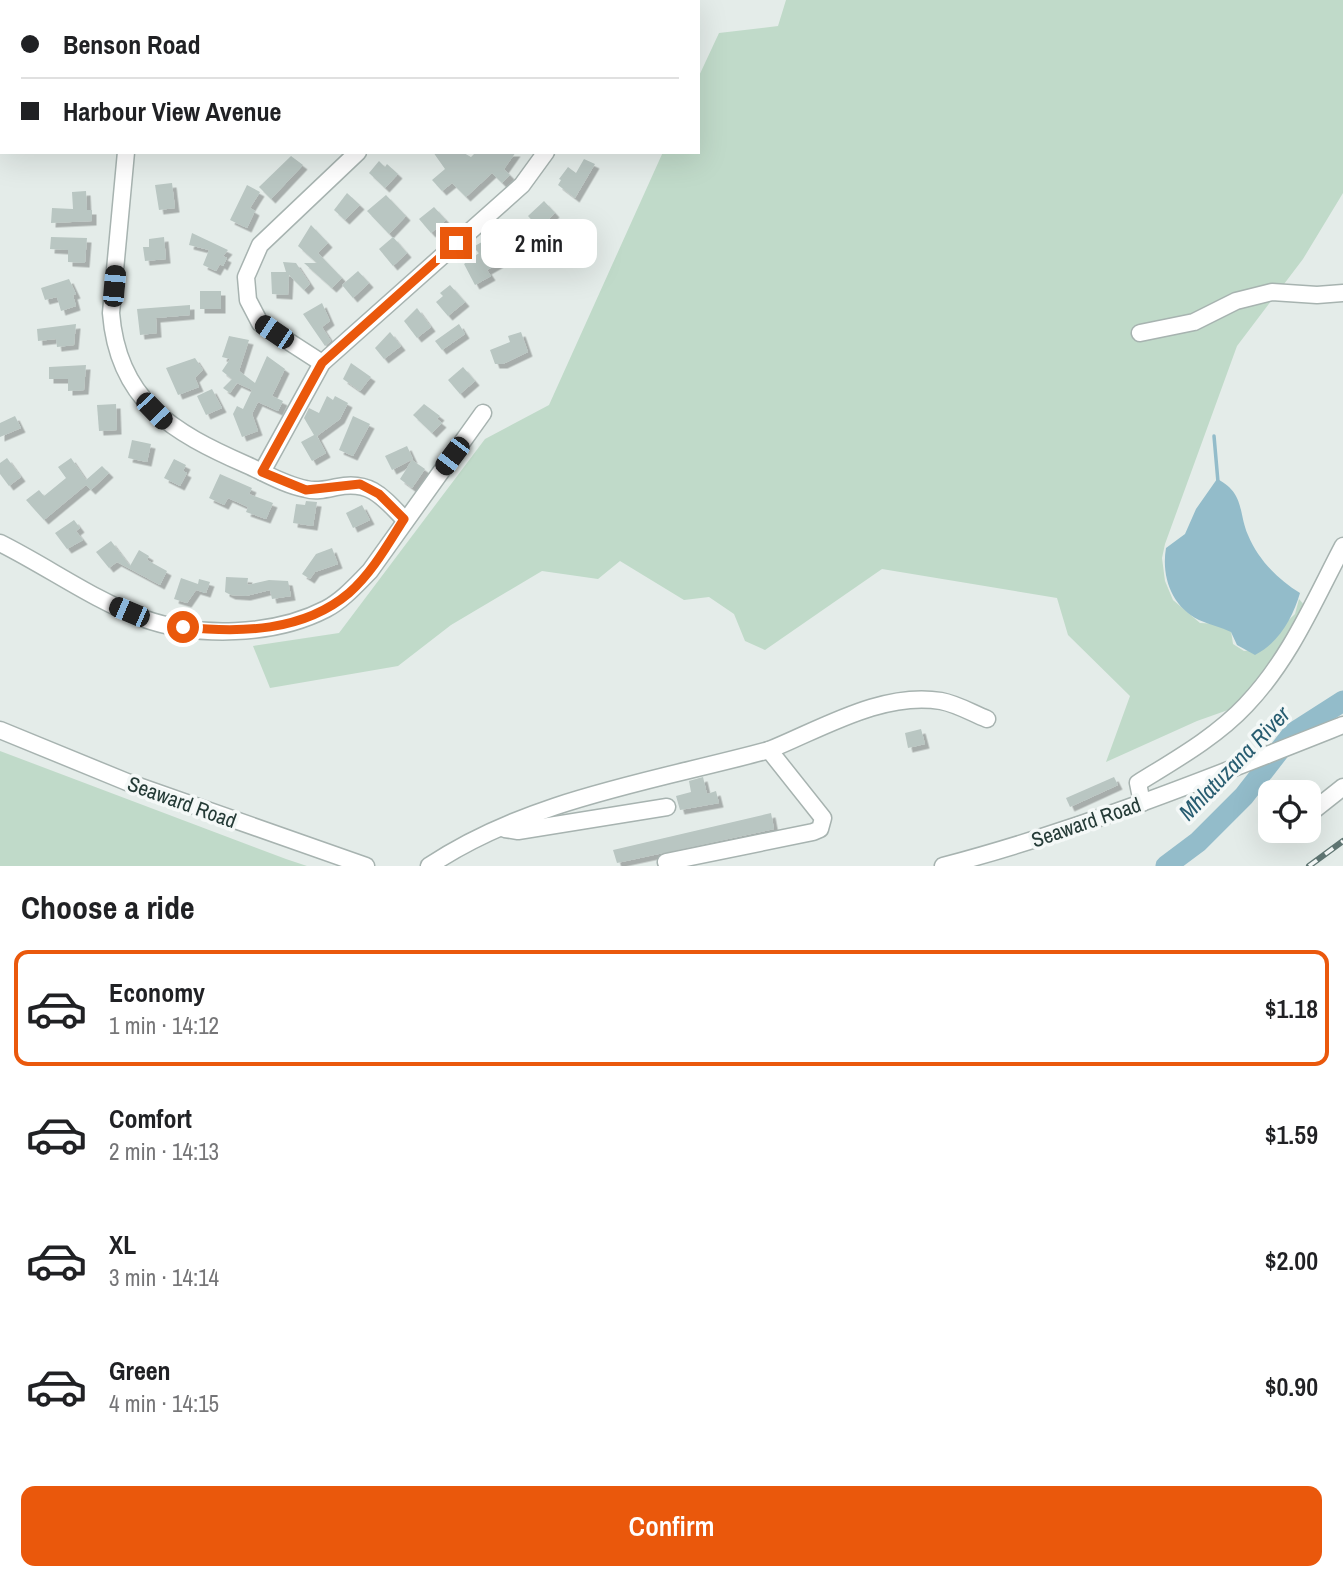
<!DOCTYPE html>
<html lang="en">
<head>
<meta charset="utf-8">
<style>
	:root { --surface:#fff; --page:#f6f6f6; --text:#202124; --muted:#757577; --line:#e0e0e0; --accent:#ea580c }
	body { margin:0; font-family:"Archivo Narrow",sans-serif; background:var(--page); color:var(--text); height:100vh; display:flex; flex-direction:column; font-size:26px; white-space:nowrap }
	* { box-sizing:border-box; margin:0 }
	p { font-size:23px; color:var(--muted) }
	.icon { flex:none; width:38px; height:38px; fill:none; stroke:currentColor; stroke-width:2; stroke-linecap:round; stroke-linejoin:round }
	.map { position:relative; height:866px; overflow:hidden }
	.side { display:flex; flex-direction:column; background:var(--surface); flex:1 }
	.side>* { flex:none }
	.top-card { position:absolute; left:0px; top:0px; width:700px; height:154px; box-shadow:0 7px 28px #0002; display:grid; align-content:center; height:154px; padding:0 21px; background:var(--surface) }
	.tools { position:absolute; left:1258px; top:780px; display:grid; gap:14px }
	.tools a { display:grid; place-items:center; width:63px; height:63px; border-radius:14px; background:var(--surface); box-shadow:0 7px 28px #0002; font-size:35px }
	.end { position:absolute; width:32px; height:32px; margin:-16px; border:9px solid #ea580c; background:#fff; box-shadow:0 0 0 4px #fff }
	.from { border-radius:50% }
	.bubble { position:absolute; height:49px; border-radius:14px; background:var(--surface); box-shadow:0 7px 28px #0002; font-size:23px; font-weight:600; line-height:49px; text-align:center }
	.car { position:absolute; width:21px; height:42px; margin:-21px -10px; border-radius:9px; box-shadow:0 0 5px 2px #0007; background:linear-gradient(#222 24%,#8ab4d8 0 40%,#222 0 76%,#8ab4d8 0 86%,#222 0) }
	.top-card b { display:flex; align-items:center; gap:24px; height:66px; font-size:26px }
	.top-card b+b { border-top:2px solid var(--line) }
	.top-card i { width:18px; height:18px; background:var(--text) }
	ul { padding:0; list-style:none }
	li { display:flex; align-items:center; gap:21px; height:116px; margin:0 14px 10px; padding:0 7px; border:4px solid transparent; border-radius:14px }
	li div { flex:1 }
	li b { display:block; font-size:26px }
	li em { font-style:normal; font-weight:600 }
	li.on { border-color:var(--accent) }
	li>.icon { width:63px; height:63px; stroke-width:1.5 }
	h2 { padding:0 21px; font-size:32px; line-height:84px }
	.button { display:flex; gap:14px; margin-top:auto; padding:14px 21px }
	.button a { flex:1; height:80px; border-radius:14px; background:var(--accent); color:#fff; font-size:28px; font-weight:600; line-height:80px; text-align:center }
	.map>svg:first-child { display:block }
	.green { fill:#c0dac9 }
	.water { fill:#93bcca }
	.lines { fill:none; stroke-linecap:round; stroke-linejoin:round }
	.stream { stroke:#93bcca; stroke-width:3.5 }
	.river { stroke:#93bcca; stroke-width:21 }
	.building { fill:#b9c6c2; filter:url(#shadow) }
	.minor-casing { stroke:#a7b3b0; stroke-width:19 }
	.minor { stroke:#fff; stroke-width:16 }
	.rail-casing { stroke:#607673; stroke-width:6 }
	.rail { stroke:#f4f8f7; stroke-width:3.5; stroke-dasharray:10; stroke-linecap:butt }
	.route { stroke:#ea580c; stroke-width:9 }
	.labels { text-anchor:middle; dominant-baseline:central; stroke-width:7; stroke-linejoin:round; paint-order:stroke }
	.street-label { font-size:21px; fill:#253b37; stroke:#f4f8f7 }
	.water-label { font-size:23px; font-style:italic; fill:#275c70; stroke:#f4f8f7 }
</style>
</head>
<body>
<div class="map">
<svg width="1343" height="866" viewBox="0 0 1343 866">
	<defs>
		<filter id="shadow"><feDropShadow dx="4.5" dy="4.5" stdDeviation="0" flood-color="#0004"/></filter>
	</defs>
	<rect width="100%" height="100%" fill="#e4ece9"/>
	<g class="green">
		<path d="M786,0H1343V193L1303,259L1237,346L1165,544L1162,558L1165,581L1173,600L1200,623L1220,624L1231,631L1233,644L1244,651L1257,650L1295,614L1299,599L1306,607L1292,633L1254,685L1228,710L1197,721L1106,762L1130,696L1068,635L1057,598L882,569L765,650L745,641L734,614L709,597L684,600L620,561L598,579L542,571L451,625L398,666L270,688L253,646L339,633L485,439L549,405L663,152H698V78L719,33L778,26Z"/>
		<path d="M0,751L286,859L307,866H0Z"/>
	</g>
	<path class="water" d="M1217,479C1245,493 1238,512 1248,535C1258,559 1277,579 1300,593C1293,617 1279,643 1255,655L1237,645L1231,632C1221,627 1210,625 1199,620C1172,607 1161,577 1166,548L1185,534L1196,509Z"/>
	<g class="lines">
		<g class="stream">
			<path d="M1214,436L1218,482"/>
			<path d="M1276,718L1293,733"/>
		</g>
		<path class="river" d="M1166,866L1198,842L1244,796L1293,733L1343,701"/>
	</g>
	<g class="building">
		<path d="M433,152H462L471,157L476,152H516L504,169L510,175L502,183L492,173L466,197L452,183L442,191L432,180L445,169Z"/>
		<path d="M291,156L303,165L271,199L259,187Z"/>
		<path d="M584,159L595,164L575,198L558,185L561,180L559,179L568,167L576,173Z"/>
		<path d="M379,161L385,167L387,164L398,174L385,188L369,173Z"/>
		<path d="M172,183L175,208L159,210L155,185Z"/>
		<path d="M247,185L260,192L250,208L255,211L247,228L230,220Z"/>
		<path d="M86,191L87,210H92V221L51,223L52,208L73,209L72,192Z"/>
		<path d="M347,193L360,205L345,220L334,210Z"/>
		<path d="M386,195L406,216L389,234L367,211Z"/>
		<path d="M544,201L555,213L539,228L528,216Z"/>
		<path d="M434,207L446,220L431,233L419,219Z"/>
		<path d="M514,224L527,247L487,270L491,276L475,285L464,264L479,253L473,247Z"/>
		<path d="M311,225L328,243L318,253L342,278L332,288L304,263H317L298,246Z"/>
		<path d="M192,233L228,250L223,256L227,258L223,266L220,264L216,271L203,265L209,250L189,245Z"/>
		<path d="M51,237L87,238L85,263L68,262V250L50,249Z"/>
		<path d="M164,237L166,259L145,261L143,247H149V239Z"/>
		<path d="M393,237L407,253L393,266L379,249Z"/>
		<path d="M283,262L296,263L310,284L304,290L289,275L288,295L272,294L271,272H286Z"/>
		<path d="M358,271L369,283L353,298L342,285Z"/>
		<path d="M69,279L76,294L73,295L76,306L61,311L57,297L45,300L41,288Z"/>
		<path d="M450,285L465,302L448,316L436,302L443,296L440,293Z"/>
		<rect x="200" y="291" width="21" height="18"/>
		<path d="M322,303L330,321L322,327L331,341L325,346L303,314Z"/>
		<path d="M190,305V315L156,318L157,333L140,335L137,309Z"/>
		<path d="M417,308L431,327L417,338L404,321Z"/>
		<path d="M76,324L74,345L57,347L56,339L38,341L37,329Z"/>
		<path d="M459,324L465,334L442,350L435,341Z"/>
		<path d="M390,332L401,346L384,359L375,348Z"/>
		<path d="M521,332L528,352L503,364H495L490,350L510,342L508,336Z"/>
		<path d="M229,336L249,340L239,371L255,383L267,356L285,369L272,396L283,401L278,411L258,402L252,414L258,431L242,437L233,414L237,406L243,409L252,390L237,383L230,393L223,388L232,379L222,371L230,359L222,357Z"/>
		<path d="M195,358L203,370L195,378L199,387L178,395L166,368Z"/>
		<path d="M351,363L371,377L360,391L343,379Z"/>
		<path d="M86,365L84,390L68,391V379H49V367Z"/>
		<path d="M463,367L475,381L460,394L448,380Z"/>
		<path d="M212,389L222,408L206,415L197,396Z"/>
		<path d="M327,396L333,400L335,396L348,403L340,419L317,436L326,453L312,461L301,442L314,435L304,418L309,408L319,413Z"/>
		<path d="M116,404L117,430L99,431L97,405Z"/>
		<path d="M424,404L440,416L437,419L442,423L432,433L413,415Z"/>
		<path d="M15,416L21,428L0,437V423Z"/>
		<path d="M353,416L370,424L353,456L339,450Z"/>
		<path d="M132,440L151,444L147,462L128,458Z"/>
		<path d="M407,446L413,459L392,470L385,456Z"/>
		<path d="M7,458L21,477L9,486L0,474V463Z"/>
		<path d="M71,458L86,480L102,466L109,473L91,490L86,485L44,520L26,500L39,490L44,496L66,478L58,467Z"/>
		<path d="M174,459L186,465L183,471L187,473L180,486L164,478Z"/>
		<path d="M412,460L425,469L412,488L400,479Z"/>
		<path d="M220,474L252,488L249,494L273,503L266,519L246,512L248,507L228,498L224,505L209,498Z"/>
		<path d="M306,501L317,502L313,526L293,523L296,504L305,505Z"/>
		<path d="M362,505L370,520L353,528L346,513Z"/>
		<path d="M74,520L80,528L76,531L83,540L67,549L55,533Z"/>
		<path d="M111,541L130,566L139,550L149,556L147,560L167,571L160,585L117,562L109,568L96,552Z"/>
		<path d="M332,548L338,564L315,572L310,579L302,574L316,554Z"/>
		<path d="M226,577L248,578L247,585L269,580L288,581L291,596L272,599L270,590L246,596L231,595L225,592Z"/>
		<path d="M181,578L198,584L199,579L210,582L206,593L196,590L187,603L174,599Z"/>
		<path d="M921,729L925,744L908,748L905,733Z"/>
		<path d="M703,777L707,794L716,791L719,803L680,810L676,796L691,792L689,781Z"/>
		<path d="M1114,777L1118,785L1070,807L1066,798Z"/>
		<path d="M771,813L774,829L617,863L613,850Z"/>
	</g>
	<g class="lines">
		<g class="minor-casing">
			<g id="minor">
				<path d="M285,0L286,2"/>
				<path d="M432,0V2"/>
				<path d="M585,0V2"/>
				<path d="M39,2V0"/>
				<path d="M140,2V0"/>
				<path d="M0,92H2"/>
				<path d="M126,152L111,313C118,401 172,432 247,465C265,473 285,485 306,489C316,492 327,489 337,487C370,480 383,497 404,519"/>
				<path d="M1140,333L1194,322L1236,301L1272,292L1317,295L1343,293"/>
				<path d="M322,363L260,323L248,300L246,277L260,245L358,152"/>
				<path d="M262,472L322,363L522,185L546,152"/>
				<path d="M0,543C48,567 92,599 142,618C197,638 274,636 326,609C343,600 356,585 370,571L483,413"/>
				<path d="M0,730L127,782L366,866"/>
				<path d="M769,750C821,729 883,691 941,701C957,704 972,713 987,719"/>
				<path d="M1142,803L1138,783C1175,760 1216,737 1246,705C1290,659 1314,601 1343,546"/>
				<path d="M1309,814L1343,787"/>
				<path d="M505,829L518,831L667,807"/>
				<path d="M429,866C529,799 655,781 769,750L823,818L820,829L813,832L666,862"/>
				<path d="M943,866C1080,830 1212,777 1343,725"/>
			</g>
		</g>
		<use href="#minor" class="minor"/>
		<g class="rail-casing">
			<path id="rail" d="M1309,866L1343,841"/>
		</g>
		<use href="#rail" class="rail"/>
	</g>
	<g class="lines">
		<path class="route" d="M183,627C240,633 303,632 349,593C372,573 388,544 404,519L379,494L360,484L306,490L262,472L322,363L456,243"/>
	</g>
	<g class="labels">
		<g class="street-label">
			<text transform="translate(182 802) rotate(20)">Seaward Road</text>
			<text transform="translate(1086 822) rotate(-19)">Seaward Road</text>
		</g>
		<g class="water-label">
			<text transform="translate(1234 763) rotate(-46)">Mhlatuzana River</text>
		</g>
	</g>
</svg>
<div class="tools">
<a><svg class="icon" aria-label="locate" viewBox="0 0 24 24"><circle cx="12" cy="12" r="6"/><path d="M12 2v4M12 18v4M2 12h4M18 12h4"/></svg></a>
</div>
<i class="end from" style="left:183px;top:627px"></i>
<i class="end" style="left:456px;top:243px"></i>
<div class="bubble" style="left:481px;top:219px;width:116px">2 min</div>
<i class="car" style="left:114px;top:286px;rotate:5deg"></i>
<i class="car" style="left:274px;top:332px;rotate:304deg"></i>
<i class="car" style="left:154px;top:411px;rotate:136deg"></i>
<i class="car" style="left:452px;top:456px;rotate:217deg"></i>
<i class="car" style="left:129px;top:612px;rotate:293deg"></i>
<div class="top-card">
<b><i class="from"></i>Benson Road</b>
<b><i></i>Harbour View Avenue</b>
</div>
</div>
<section class="side">
<h2>Choose a ride</h2>
<ul>
<li class="on"><svg class="icon" aria-label="car" viewBox="0 0 24 24"><path d="M5 17H2v-5l4-1 3-4h7l3 4 3 1v5h-3M9 17h6M6 11h13"/><circle cx="7" cy="17" r="2"/><circle cx="17" cy="17" r="2"/></svg><div><b>Economy</b><p>1 min · 14:12</p></div><em>$1.18</em></li>
<li><svg class="icon" aria-label="car" viewBox="0 0 24 24"><path d="M5 17H2v-5l4-1 3-4h7l3 4 3 1v5h-3M9 17h6M6 11h13"/><circle cx="7" cy="17" r="2"/><circle cx="17" cy="17" r="2"/></svg><div><b>Comfort</b><p>2 min · 14:13</p></div><em>$1.59</em></li>
<li><svg class="icon" aria-label="car" viewBox="0 0 24 24"><path d="M5 17H2v-5l4-1 3-4h7l3 4 3 1v5h-3M9 17h6M6 11h13"/><circle cx="7" cy="17" r="2"/><circle cx="17" cy="17" r="2"/></svg><div><b>XL</b><p>3 min · 14:14</p></div><em>$2.00</em></li>
<li><svg class="icon" aria-label="car" viewBox="0 0 24 24"><path d="M5 17H2v-5l4-1 3-4h7l3 4 3 1v5h-3M9 17h6M6 11h13"/><circle cx="7" cy="17" r="2"/><circle cx="17" cy="17" r="2"/></svg><div><b>Green</b><p>4 min · 14:15</p></div><em>$0.90</em></li>
</ul>
<div class="button"><a>Confirm</a></div>
</section>
</body>
</html>
